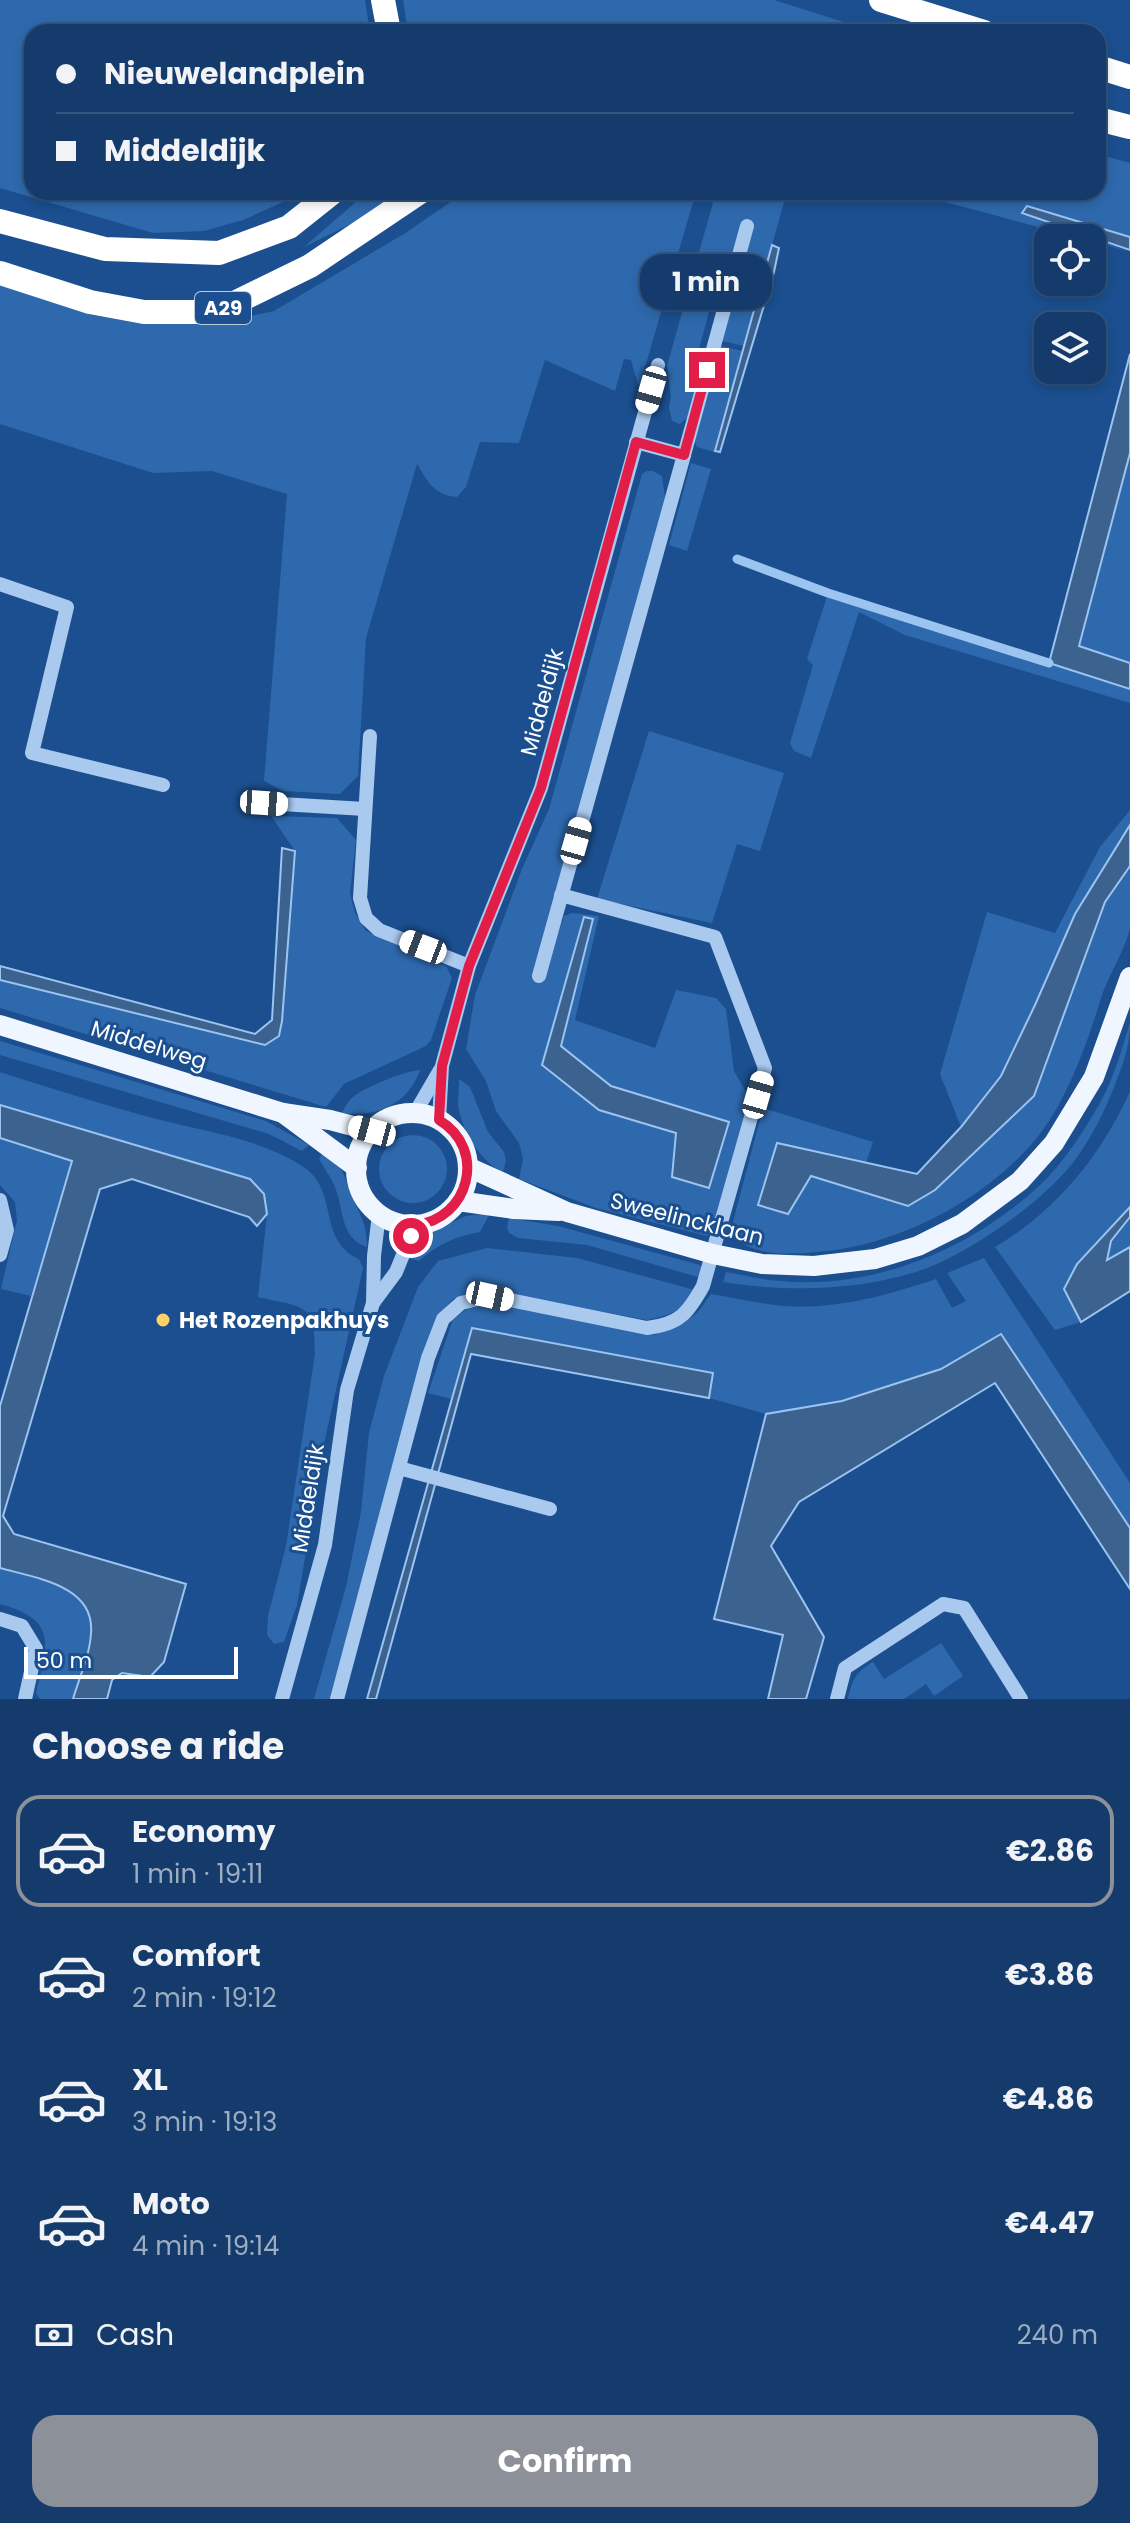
<!DOCTYPE html>
<html lang="en">
<head>
<meta charset="utf-8">
<style>
	:root { --surface:#143b6b; --page:#214673; --text:#f1f3f6; --muted:#9dadc1; --line:#33557e; --accent:#8c9099 }
	body { margin:0; font-family:Poppins,sans-serif; background:var(--page); color:var(--text); height:100vh; display:flex; flex-direction:column; font-size:30px; white-space:nowrap }
	* { box-sizing:border-box; margin:0 }
	p { font-size:26px; color:var(--muted) }
	.icon { flex:none; width:44px; height:44px; fill:none; stroke:currentColor; stroke-width:2; stroke-linecap:round; stroke-linejoin:round }
	.map { position:relative; height:1699px; overflow:hidden }
	.side { display:flex; flex-direction:column; background:var(--surface); flex:1 }
	.side>* { flex:none }
	.top-card { position:absolute; left:24px; top:24px; width:1082px; height:176px; border-radius:24px; box-shadow:0 4px 12px #0003,0 0 0 2px var(--line); display:grid; align-content:center; height:176px; padding:0 32px; background:var(--surface) }
	.fabs { position:absolute; left:1034px; top:224px; display:grid; gap:16px }
	.fabs a { display:grid; place-items:center; width:72px; height:72px; border-radius:16px; background:var(--surface); box-shadow:0 4px 12px #0003,0 0 0 2px var(--line); font-size:40px }
	.scale { position:absolute; left:24px; bottom:20px; width:214px; box-sizing:border-box; padding-left:8px; border:4px solid #fff; border-top:0; font-size:22px; line-height:28px; white-space:nowrap; color:#fff; -webkit-text-stroke:6px #1b4f8f; paint-order:stroke }
	.end { position:absolute; width:36px; height:36px; margin:-18px; border:10px solid #e11d48; background:#fff; box-shadow:0 0 0 4px #fff }
	.from { border-radius:50% }
	.bubble { position:absolute; height:56px; border-radius:24px; background:var(--surface); box-shadow:0 4px 12px #0003,0 0 0 2px var(--line); font-size:26px; font-weight:700; line-height:56px; text-align:center }
	.car { position:absolute; width:24px; height:48px; margin:-24px -12px; border-radius:10px; box-shadow:0 0 6px 2px #0007; background:linear-gradient(#fff 24%,#345 0 40%,#fff 0 76%,#345 0 86%,#fff 0) }
	.top-card b { display:flex; align-items:center; gap:28px; height:76px; font-size:30px }
	.top-card b+b { border-top:2px solid var(--line) }
	.top-card i { width:20px; height:20px; background:var(--text) }
	ul { padding:0; list-style:none }
	li { display:flex; align-items:center; gap:24px; height:112px; margin:0 16px 12px; padding:0 16px; border:4px solid transparent; border-radius:24px }
	li div { flex:1 }
	li b { display:block; font-size:30px }
	li em { font-style:normal; font-weight:700 }
	li.on { border-color:var(--accent) }
	li>.icon { width:72px; height:72px; stroke-width:1.5 }
	h2 { padding:0 32px; font-size:36px; line-height:96px }
	.pay { display:flex; align-items:center; gap:20px; height:88px; padding:0 32px; font-size:30px }
	.pay p { margin-inline-start:auto }
	.cta { display:flex; gap:16px; margin-top:auto; padding:16px 32px }
	.cta a { flex:1; height:92px; border-radius:24px; background:var(--accent); color:#fff; font-size:32px; font-weight:700; line-height:92px; text-align:center }
	.map>svg:first-child { display:block }
	.green { fill:#2e69ad; fill-rule:evenodd }
	.water { fill:#3c6290; stroke:#9cc4f0; stroke-width:2 }
	.lines { fill:none; stroke-linecap:round; stroke-linejoin:round }
	.stream { stroke:#9cc4f0; stroke-width:9 }
	.minor { stroke:#a9c9ee; stroke-width:14 }
	.major { stroke:#f0f6ff; stroke-width:20 }
	.highway { stroke:#fff; stroke-width:24 }
	.route { stroke:#e11d48; stroke-width:10 }
	.poi-dot { fill:#ffd166; stroke:#1b4f8f; stroke-width:3 }
	.labels { text-anchor:middle; dominant-baseline:central; stroke-width:6; stroke-linejoin:round; paint-order:stroke }
	.shield { fill:#1b4f8f; stroke:#bbcadd; stroke-width:2 }
	.shield-label { font-size:20px; font-weight:bold; fill:#fff }
	.street-label { font-size:22px; fill:#fff; stroke:#1b4f8f }
	.poi-label { font-size:22px; font-weight:bold; fill:#fff; stroke:#1b4f8f; text-anchor:start }
</style>
</head>
<body>
<div class="map">
<svg width="1130" height="1699" viewBox="0 0 1130 1699">
	<rect width="100%" height="100%" fill="#1b4f8f"/>
	<g class="green">
		<path d="M0,0H365L370,32H32V192H300L292,198L243,220L204,231L153,233L0,188Z"/>
		<path d="M403,0H774L875,32H408Z"/>
		<path d="M1098,154L1130,163V237L1028,207L1022,213L1130,252L1092,241V238H1079L908,192H1098Z"/>
		<path d="M362,192H398L363,218L304,247L358,200Z"/>
		<path d="M465,192H696L639,388L631,360L624,359L615,391L545,360L519,443L480,442L466,487L457,497C434,495 428,482 417,464L366,638L358,776L340,794L283,791L264,781L287,494L212,471L153,473L0,424V276L153,323L214,324L274,311L407,232Z"/>
		<path d="M716,192H787L756,302L735,297L753,227L723,293L712,301L691,378L697,388L687,418L680,424L672,421L669,407L671,397L667,366Z"/>
		<path d="M733,302L755,307L744,346L722,341Z"/>
		<path d="M721,346L743,351L714,452L697,447L694,440Z"/>
		<path d="M1130,453V663L1079,647Z"/>
		<path d="M691,463L711,469L687,551L669,545Z"/>
		<path d="M647,471H653L662,476L666,504L544,976L564,916L572,913L599,916L575,1020L655,1048L676,990L716,998L726,1009L734,1071L753,1104L715,1231L707,1236L596,1208L519,1179L523,1159L519,1143L496,1111L486,1081L466,1049L475,995L522,869L549,809L642,474ZM592,920L561,1046L611,1086L729,1122L677,1133L599,1110L543,1065Z"/>
		<path d="M828,593L1130,689V703L905,635L859,612L811,758L794,751L790,743L813,665L807,659Z"/>
		<path d="M649,731L784,773L760,851L737,844L712,923L597,899Z"/>
		<path d="M1130,810V825L1075,914L1035,1005L1001,1076L961,1127L940,1074L987,912L1055,933L1100,847Z"/>
		<path d="M271,816L337,818L356,840L350,893L355,913L366,931L446,966L452,978L431,1040L426,1046L344,1084L326,1107L0,1008V980L265,1045L279,1036L295,851Z"/>
		<path d="M1130,866C1130,885 1130,908 1130,927C1127,946 1109,975 1102,995C1090,1034 1077,1072 1057,1108C1015,1184 912,1242 827,1251C795,1254 752,1259 730,1233L763,1108L873,1142L866,1163L777,1143L758,1205L811,1176L908,1206L1070,1001L1105,902Z"/>
		<path d="M1130,1022C1130,1047 1123,1064 1114,1087C1105,1111 1093,1134 1078,1156C1047,1200 967,1256 916,1272C853,1291 788,1292 723,1282L726,1272C744,1275 763,1280 781,1281C874,1290 970,1249 1038,1187C1063,1164 1083,1132 1100,1103C1114,1078 1122,1049 1130,1022Z"/>
		<path d="M0,1041L266,1121L309,1145L302,1151L269,1134L0,1055Z"/>
		<path d="M420,1070C409,1104 375,1118 342,1113C345,1107 348,1101 353,1097C367,1086 402,1072 420,1070Z"/>
		<path d="M0,1072C47,1087 94,1102 142,1115C193,1130 261,1137 305,1168C339,1192 317,1240 359,1259L363,1268L325,1439L297,1605L284,1642L274,1644L267,1635L268,1616L286,1546L315,1354C315,1301 304,1308 258,1297L267,1214L264,1194L250,1179L0,1105Z"/>
		<path d="M459,1079L470,1087L488,1132L504,1152L506,1161L503,1172C481,1163 461,1129 458,1105C458,1097 459,1088 459,1079Z"/>
		<path d="M1130,1091V1207L1077,1264L1064,1289L1081,1322L1055,1330L995,1247C1055,1212 1102,1155 1130,1091Z"/>
		<circle cx="413" cy="1169" r="34"/>
		<path d="M0,1138L72,1161L31,1296L1,1289L17,1220L15,1202L0,1185Z"/>
		<path d="M323,1152C343,1165 343,1173 351,1193C359,1215 367,1222 367,1247C340,1238 344,1210 335,1187C331,1177 324,1168 319,1159Z"/>
		<path d="M490,1213L480,1232C456,1236 437,1245 419,1261L409,1258L423,1235L466,1216Z"/>
		<path d="M1130,1217V1247L1106,1261L1111,1241Z"/>
		<path d="M509,1218L558,1226L700,1265L703,1271L701,1278L587,1245L518,1238L509,1233L507,1227Z"/>
		<path d="M487,1248L577,1258L695,1290C683,1312 670,1315 647,1320L483,1289L453,1299L437,1318L331,1699H314L346,1587L361,1512L369,1433L384,1376L418,1287L438,1261Z"/>
		<path d="M984,1258L1130,1483V1528L1001,1334L942,1369L842,1401L766,1414L709,1398L713,1374L472,1328L452,1399L428,1393L453,1319L474,1304L507,1305L654,1335L684,1323L698,1312L711,1294C735,1298 760,1304 784,1306C835,1310 888,1295 936,1279L952,1308L966,1301L947,1273Z"/>
		<path d="M0,1568C35,1578 95,1585 91,1633C90,1655 79,1678 73,1699H40L36,1693C48,1644 58,1620 0,1604Z"/>
		<path d="M941,1643L963,1676L934,1696L926,1684L904,1699H848C852,1680 856,1672 873,1662L884,1679Z"/>
	</g>
	<g class="water">
		<path d="M1027,206L1130,237V250L1022,213Z"/>
		<path d="M772,245L779,248L774,272L720,452L715,451Z"/>
		<path d="M1130,354V453L1079,646L1130,663V689L1049,663Z"/>
		<path d="M1130,825V866L1105,902L1034,1096L935,1190L908,1206L811,1176L788,1214L758,1205L777,1143L917,1174L961,1127L1001,1076L1035,1005L1075,914Z"/>
		<path d="M282,848L295,851L282,1021L279,1036L265,1045L0,980V966L255,1034L272,1020Z"/>
		<path d="M584,917L593,919L561,1046L611,1086L729,1122L709,1188L672,1177L676,1133L599,1110L542,1065Z"/>
		<path d="M0,1105L250,1179L264,1194L267,1214L257,1226L249,1217L132,1179L100,1189L3,1516L14,1534L186,1584L164,1662L150,1677L122,1673L112,1680L107,1699H73C79,1678 90,1655 91,1633C95,1585 35,1578 0,1568V1406L72,1161L0,1138Z"/>
		<path d="M1130,1207V1217L1111,1241L1107,1260L1130,1247V1291L1081,1322L1064,1289L1077,1264Z"/>
		<path d="M472,1328L713,1373L709,1398L471,1354L376,1699H367Z"/>
		<path d="M1001,1334L1130,1528V1589L995,1383L799,1502L771,1546L824,1637L806,1699H768L783,1635L714,1619L766,1414L842,1401L941,1369Z"/>
	</g>
	<g class="lines">
		<path class="stream" d="M737,559L828,593L1049,663"/>
		<g class="minor">
			<path d="M684,455L747,226"/>
			<path d="M0,584L67,607L32,753L163,785"/>
			<path d="M370,736L360,898L366,918L379,930L469,966"/>
			<path d="M264,803L365,809"/>
			<path d="M539,976L684,455L636,442"/>
			<path d="M415,1113L440,1070"/>
			<path d="M439,1120L442,1066L469,966L541,788L658,365"/>
			<path d="M0,1200L7,1230L0,1255"/>
			<path d="M373,1303L396,1272L415,1225"/>
			<path d="M399,1468L550,1509"/>
			<path d="M0,1619L22,1626L36,1649L25,1699"/>
			<path d="M282,1699L325,1545L347,1390L373,1303L374,1256L379,1214"/>
			<path d="M337,1699L428,1358L443,1319L461,1303L490,1296L647,1328C680,1324 688,1313 703,1286L765,1068L715,937L561,895"/>
			<path d="M837,1699L845,1668L943,1604L964,1608L1021,1699"/>
		</g>
		<g class="major">
			<path d="M0,1025L283,1113L330,1120L372,1131"/>
			<path d="M283,1113L357,1168"/>
			<circle cx="412" cy="1169" r="56"/>
			<path d="M468,1167L567,1212L713,1254L762,1264L814,1266L875,1259L918,1246L962,1224L1020,1181L1054,1143L1094,1077L1130,977"/>
			<path d="M458,1201L514,1209L559,1211"/>
		</g>
		<g class="highway">
			<path d="M383,0L389,32"/>
			<path d="M881,0L984,32"/>
			<path d="M1098,67L1130,77"/>
			<path d="M1098,119L1130,127"/>
			<path d="M0,221L105,249L219,253L289,227L333,192"/>
			<path d="M0,273L90,302L144,312H216L310,266L420,192"/>
		</g>
	</g>
	<g class="lines">
		<path class="route" d="M411,1236L415,1225C469,1220 488,1149 439,1120L442,1066L469,966L541,788L636,442L684,455L707,370"/>
	</g>
	<circle class="poi-dot" cx="163" cy="1320" r="8"/>
	<g class="labels">
		<rect class="shield" x="195" y="292" width="56" height="32" rx="6"/>
		<g class="shield-label">
			<text x="223" y="308">A29</text>
		</g>
		<g class="street-label">
			<text transform="translate(542 702) rotate(-75)">Middeldijk</text>
			<text transform="translate(149 1045) rotate(17)">Middelweg</text>
			<text transform="translate(687 1219) rotate(14)">Sweelincklaan</text>
			<text transform="translate(308 1498) rotate(-81)">Middeldijk</text>
		</g>
		<g class="poi-label">
			<text x="179" y="1320">Het Rozenpakhuys</text>
		</g>
	</g>
</svg>
<div class="fabs">
<a><svg class="icon" aria-label="locate" viewBox="0 0 24 24"><circle cx="12" cy="12" r="6"/><path d="M12 2v4M12 18v4M2 12h4M18 12h4"/></svg></a>
<a><svg class="icon" aria-label="layers" viewBox="0 0 24 24"><path d="M12 4l9 5-9 5-9-5zM3 14l9 5 9-5"/></svg></a>
</div>
<div class="scale">50 m</div>
<i class="end from" style="left:411px;top:1236px"></i>
<i class="end" style="left:707px;top:370px"></i>
<div class="bubble" style="left:640px;top:254px;width:132px">1 min</div>
<i class="car" style="left:651px;top:390px;rotate:196deg"></i>
<i class="car" style="left:264px;top:803px;rotate:94deg"></i>
<i class="car" style="left:576px;top:841px;rotate:16deg"></i>
<i class="car" style="left:423px;top:947px;rotate:291deg"></i>
<i class="car" style="left:758px;top:1095px;rotate:16deg"></i>
<i class="car" style="left:372px;top:1131px;rotate:285deg"></i>
<i class="car" style="left:490px;top:1296px;rotate:102deg"></i>
<div class="top-card">
<b><i class="from"></i>Nieuwelandplein</b>
<b><i></i>Middeldijk</b>
</div>
</div>
<section class="side">
<h2>Choose a ride</h2>
<ul>
<li class="on"><svg class="icon" aria-label="car" viewBox="0 0 24 24"><path d="M5 17H2v-5l4-1 3-4h7l3 4 3 1v5h-3M9 17h6M6 11h13"/><circle cx="7" cy="17" r="2"/><circle cx="17" cy="17" r="2"/></svg><div><b>Economy</b><p>1 min · 19:11</p></div><em>€2.86</em></li>
<li><svg class="icon" aria-label="car" viewBox="0 0 24 24"><path d="M5 17H2v-5l4-1 3-4h7l3 4 3 1v5h-3M9 17h6M6 11h13"/><circle cx="7" cy="17" r="2"/><circle cx="17" cy="17" r="2"/></svg><div><b>Comfort</b><p>2 min · 19:12</p></div><em>€3.86</em></li>
<li><svg class="icon" aria-label="car" viewBox="0 0 24 24"><path d="M5 17H2v-5l4-1 3-4h7l3 4 3 1v5h-3M9 17h6M6 11h13"/><circle cx="7" cy="17" r="2"/><circle cx="17" cy="17" r="2"/></svg><div><b>XL</b><p>3 min · 19:13</p></div><em>€4.86</em></li>
<li><svg class="icon" aria-label="car" viewBox="0 0 24 24"><path d="M5 17H2v-5l4-1 3-4h7l3 4 3 1v5h-3M9 17h6M6 11h13"/><circle cx="7" cy="17" r="2"/><circle cx="17" cy="17" r="2"/></svg><div><b>Moto</b><p>4 min · 19:14</p></div><em>€4.47</em></li>
</ul>
<div class="pay"><svg class="icon" aria-label="cash" viewBox="0 0 24 24"><path d="M3 7h18v10H3z"/><circle cx="12" cy="12" r="2"/></svg>Cash<p>240 m</p></div>
<div class="cta"><a>Confirm</a></div>
</section>
</body>
</html>
